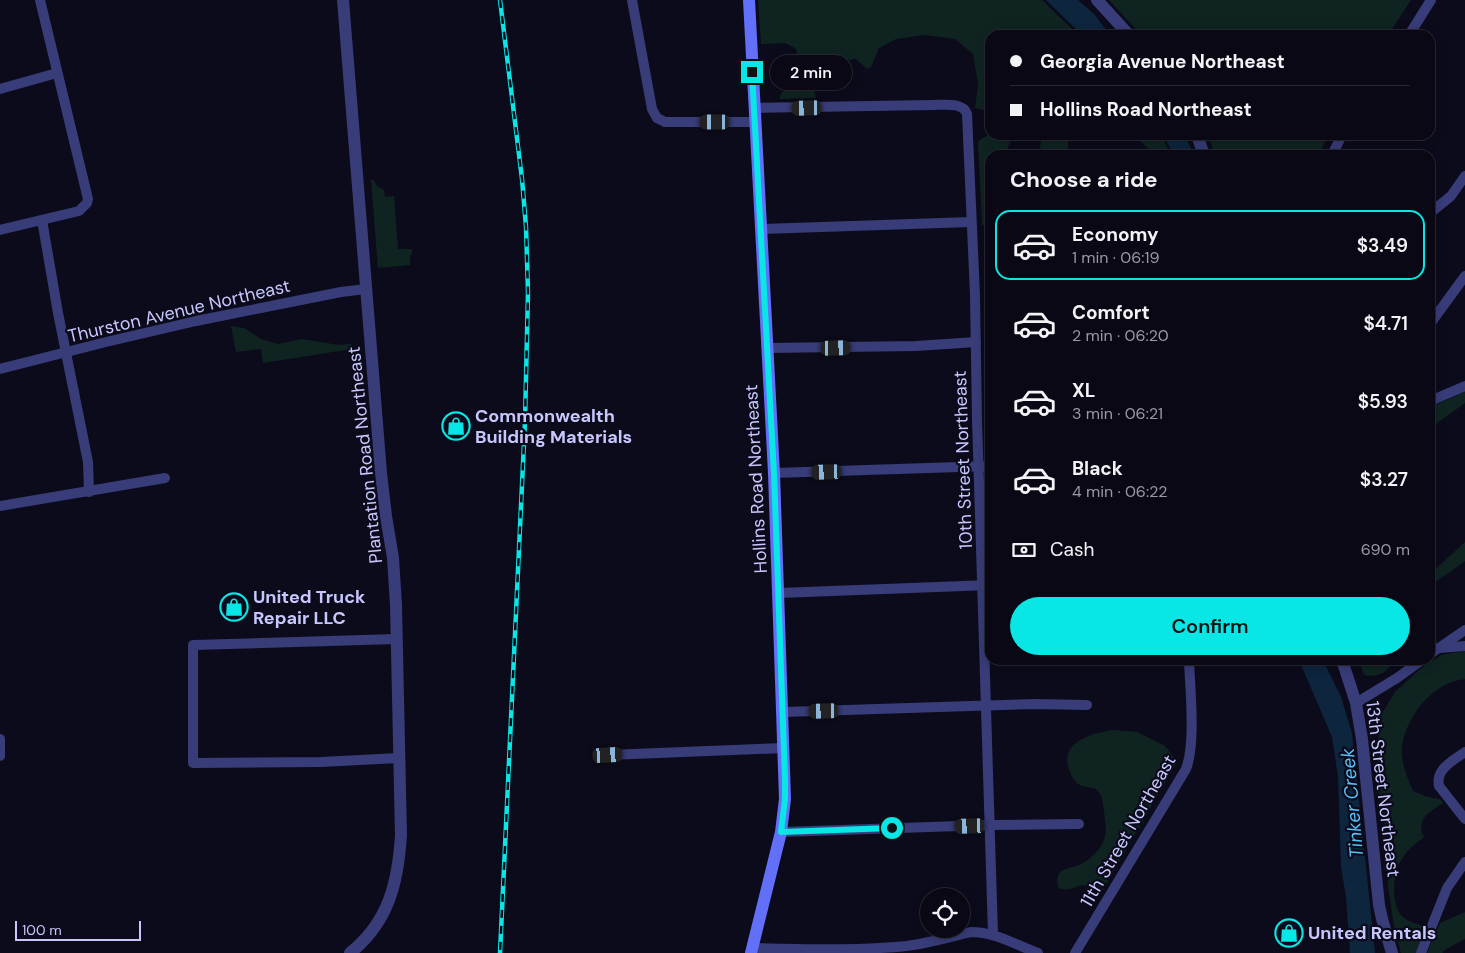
<!DOCTYPE html>
<html lang="en">
<head>
<meta charset="utf-8">
<style>
	:root { --surface:#090814; --page:#171622; --text:#f1f3f6; --muted:#999aa0; --line:#292934; --accent:#08e7e5 }
	body { margin:0; font-family:"DM Sans",sans-serif; background:var(--page); color:var(--text); height:100vh; display:flex; flex-direction:column; font-size:19px; white-space:nowrap }
	* { box-sizing:border-box; margin:0 }
	p { font-size:16px; color:var(--muted) }
	.icon { flex:none; width:28px; height:28px; fill:none; stroke:currentColor; stroke-width:2; stroke-linecap:round; stroke-linejoin:round }
	.map { position:relative; flex:1; overflow:hidden }
	.sheet { position:absolute; left:985px; top:150px; width:450px; height:515px; display:flex; flex-direction:column; background:var(--surface); border-radius:15px; box-shadow:0 2px 12px #0003,0 0 0 1px var(--line) }
	.sheet>* { flex:none }
	.banner { position:absolute; left:985px; top:30px; width:450px; height:110px; border-radius:15px; box-shadow:0 2px 12px #0003,0 0 0 1px var(--line); display:grid; align-content:center; height:110px; padding:0 25px; background:var(--surface) }
	.tools { position:absolute; left:920px; top:888px; display:grid; gap:10px }
	.tools a { display:grid; place-items:center; width:50px; height:50px; border-radius:50%; background:var(--surface); box-shadow:0 2px 12px #0003,0 0 0 1px var(--line); font-size:25px }
	.scale { position:absolute; left:15px; bottom:12px; width:126px; box-sizing:border-box; padding-left:5px; border:2px solid #c7c7fd; border-top:0; font-size:14px; line-height:18px; white-space:nowrap; color:#c7c7fd; -webkit-text-stroke:4px #0c0b1b; paint-order:stroke }
	.end { position:absolute; width:22px; height:22px; margin:-11px; border:6px solid #08e7e5; background:#111; box-shadow:0 0 0 2px #111 }
	.from { border-radius:50% }
	.bubble { position:absolute; height:35px; border-radius:18px; background:var(--surface); box-shadow:0 2px 12px #0003,0 0 0 1px var(--line); font-size:16px; font-weight:600; line-height:35px; text-align:center }
	.car { position:absolute; width:15px; height:30px; margin:-15px -8px; border-radius:6px; box-shadow:0 0 4px 1px #0007; background:linear-gradient(#222 24%,#8ab4d8 0 40%,#222 0 76%,#8ab4d8 0 86%,#222 0) }
	.banner b { display:flex; align-items:center; gap:18px; height:48px; font-size:19px }
	.banner b+b { border-top:1px solid var(--line) }
	.banner i { width:12px; height:12px; background:var(--text) }
	ul { padding:0; list-style:none }
	li { display:flex; align-items:center; gap:15px; height:70px; margin:0 10px 8px; padding:0 15px; border:2px solid transparent; border-radius:15px }
	li div { flex:1 }
	li b { display:block; font-size:19px }
	li em { font-style:normal; font-weight:600 }
	li.on { border-color:var(--accent) }
	li>.icon { width:45px; height:45px; stroke-width:1.5 }
	h2 { padding:0 25px; font-size:22px; line-height:60px }
	.pay { display:flex; align-items:center; gap:12px; height:55px; padding:0 25px; font-size:19px }
	.pay p { margin-inline-start:auto }
	.primary-button { display:flex; gap:10px; margin-top:auto; padding:10px 25px }
	.primary-button a { flex:1; height:58px; border-radius:30px; background:var(--accent); color:#111; font-size:20px; font-weight:600; line-height:58px; text-align:center }
	.map>svg:first-child { display:block }
	.green { fill:#0f2421 }
	.water { fill:#0d253d }
	.lines { fill:none; stroke-linecap:round; stroke-linejoin:round }
	.minor { stroke:#383c78; stroke-width:10 }
	.tertiary { stroke:#383c78; stroke-width:12 }
	.secondary { stroke:#626ff9; stroke-width:12 }
	.rail-casing { stroke:#08e7e5; stroke-width:4.5 }
	.rail { stroke:#0c0b1b; stroke-width:2.5; stroke-dasharray:8; stroke-linecap:butt }
	.route { stroke:#08e7e5; stroke-width:6 }
	.labels { text-anchor:middle; dominant-baseline:central; stroke-width:4.5; stroke-linejoin:round; paint-order:stroke }
	.street-label { font-size:18px; fill:#c7c7fd; stroke:#0c0b1b }
	.poi-label { font-size:18px; font-weight:bold; fill:#c7c7fd; stroke:#0c0b1b; text-anchor:start }
	.water-label { font-size:19px; font-style:italic; fill:#59c1f9; stroke:#0c0b1b }
</style>
</head>
<body>
<div class="map">
<svg width="1465" height="953" viewBox="0 0 1465 953">
	<rect width="100%" height="100%" fill="#0c0b1b"/>
	<g class="green">
		<path d="M758,0H1042L1078,35H990V113L988,111L975,108L978,84L973,54L955,39L925,35L896,39L879,48L871,67L867,69L856,59L847,60C839,69 828,71 816,78L814,88L816,98L779,99L782,92L796,83L799,61L796,49L786,43L761,44Z"/>
		<path d="M1109,0H1411L1388,35H1141Z"/>
		<path d="M990,134V135H1013L1007,150L1008,155H990V227L982,225L978,141Z"/>
		<path d="M1042,135H1068V148L1072,155H1045L1040,147Z"/>
		<path d="M1134,135H1161L1171,155H1155Z"/>
		<path d="M1208,135H1328L1319,155H1215Z"/>
		<path d="M371,180H374L377,186L384,190L385,197L394,196L398,249H412V255H410V265L378,268Z"/>
		<path d="M231,326L244,328L261,339L278,344L302,339L339,345L351,344L352,349L263,363L261,349L236,352Z"/>
		<path d="M1465,392V403L1430,428V407Z"/>
		<path d="M1465,542V561L1430,586V574Z"/>
		<path d="M1465,651V679C1433,682 1407,715 1402,746C1400,761 1407,777 1413,791L1428,797L1440,799L1443,803C1431,811 1415,819 1424,837C1415,844 1406,851 1400,862C1393,874 1391,904 1401,915C1407,922 1417,924 1426,926L1427,930L1417,953H1401L1394,927L1388,885V845L1376,777V757L1381,715L1395,692L1419,670L1441,655Z"/>
		<path d="M1359,660H1393C1388,673 1377,678 1364,675Z"/>
		<path d="M1113,730L1137,732L1165,746L1172,755L1176,764L1099,896C1080,872 1075,897 1058,887C1054,867 1068,870 1081,864C1095,857 1104,846 1106,831C1106,826 1103,797 1100,794C1095,785 1088,789 1080,785C1074,782 1072,776 1069,770C1059,742 1092,733 1113,730Z"/>
		<path d="M1465,912V939L1446,949L1442,953H1427L1440,923Z"/>
	</g>
	<g class="water">
		<path d="M1046,0H1078L1094,14L1110,35H1082Z"/>
		<path d="M1163,135H1185L1194,155H1174Z"/>
		<path d="M1299,660H1323L1341,697L1352,733L1375,953H1350L1346,897L1341,867L1338,777L1332,737Z"/>
	</g>
	<g class="lines">
		<g class="minor">
			<path d="M632,0L652,109L657,118L665,122H755"/>
			<path d="M1409,35L1431,0"/>
			<path d="M0,89L57,73"/>
			<path d="M754,108L933,105C944,105 963,102 967,114L975,295L977,419L993,934"/>
			<path d="M1332,155L1342,135"/>
			<path d="M1430,213L1451,196L1465,176"/>
			<path d="M42,220L58,313L88,462L89,492"/>
			<path d="M761,229L971,222"/>
			<path d="M0,230L79,211L87,203L88,199L40,0"/>
			<path d="M1430,324L1465,276"/>
			<path d="M768,348L916,346L976,342"/>
			<path d="M0,369L106,342L196,321L341,292L366,289"/>
			<path d="M1430,401L1465,386"/>
			<path d="M774,473L990,466"/>
			<path d="M0,506L165,478"/>
			<path d="M779,593L990,585"/>
			<path d="M396,639L193,645V763L321,762L398,758"/>
			<path d="M1439,648L1465,646"/>
			<path d="M1430,654L1465,630"/>
			<path d="M1356,703L1397,678L1422,660"/>
			<path d="M783,712L1035,704L1087,705"/>
			<path d="M0,739V756"/>
			<path d="M1465,752C1454,760 1435,769 1439,786L1465,819"/>
			<path d="M608,755L784,748"/>
			<path d="M781,832L989,825L1079,824"/>
			<path d="M752,948C803,949 856,951 907,946C929,943 950,937 971,932C995,932 1016,945 1038,953"/>
			<path d="M1075,953L1186,769C1196,743 1190,689 1189,660"/>
			<path d="M1421,953L1447,888L1465,862"/>
		</g>
		<g class="tertiary">
			<path d="M343,0L381,473L386,516L393,558L396,605L401,835C398,882 389,922 350,953"/>
			<path d="M1097,0L1129,35"/>
			<path d="M1197,135L1204,155"/>
			<path d="M1342,660L1356,703L1362,739L1379,905L1382,919L1392,953"/>
		</g>
		<path class="secondary" d="M749,0L774,473L785,799L781,832L751,953"/>
		<g class="rail-casing">
			<path id="rail" d="M500,0L522,179L526,227L528,292L525,421L500,953"/>
		</g>
		<use href="#rail" class="rail"/>
	</g>
	<g class="lines">
		<path class="route" d="M752,72L774,474L785,780V799L781,832L892,828"/>
	</g>
	<defs>
		<g id="shop-ring" transform="scale(1.4375)"><circle r="9.5" fill="#0c0b1b" stroke="#08e7e5" stroke-width="1.5"/><path d="M-5-2.5h2.3a2.7 3.5 0 0 1 5.4 0H5L5.5 6h-11ZM-1.5-2.5h3a1.5 2.3 0 0 0-3 0Z" fill="#08e7e5"/></g>
	</defs>
	<g fill-rule="evenodd">
		<use href="#shop-ring" x="456" y="426"/>
		<use href="#shop-ring" x="234" y="607"/>
		<use href="#shop-ring" x="1289" y="933"/>
	</g>
	<g class="labels">
		<g class="street-label">
			<text transform="translate(179 311) rotate(-13)">Thurston Avenue Northeast</text>
			<text transform="translate(365 455) rotate(-96)">Plantation Road Northeast</text>
			<text transform="translate(963 460) rotate(-92)">10th Street Northeast</text>
			<text transform="translate(756 479) rotate(-93)">Hollins Road Northeast</text>
			<text transform="translate(1383 789) rotate(83)">13th Street Northeast</text>
			<text transform="translate(1128 831) rotate(-60)">11th Street Northeast</text>
		</g>
		<g class="poi-label">
			<text x="475" y="416">Commonwealth<tspan x="475" dy="21">Building Materials</tspan></text>
			<text x="253" y="597">United Truck<tspan x="253" dy="21">Repair LLC</tspan></text>
			<text x="1308" y="933">United Rentals</text>
		</g>
		<g class="water-label">
			<text transform="translate(1352 803) rotate(-95)">Tinker Creek</text>
		</g>
	</g>
</svg>
<div class="tools">
<a><svg class="icon" aria-label="locate" viewBox="0 0 24 24"><circle cx="12" cy="12" r="6"/><path d="M12 2v4M12 18v4M2 12h4M18 12h4"/></svg></a>
</div>
<div class="scale">100 m</div>
<i class="end from" style="left:892px;top:828px"></i>
<i class="end" style="left:752px;top:72px"></i>
<div class="bubble" style="left:770px;top:55px;width:82px">2 min</div>
<i class="car" style="left:807px;top:108px;rotate:269deg"></i>
<i class="car" style="left:715px;top:122px;rotate:270deg"></i>
<i class="car" style="left:836px;top:348px;rotate:89deg"></i>
<i class="car" style="left:827px;top:472px;rotate:268deg"></i>
<i class="car" style="left:824px;top:711px;rotate:269deg"></i>
<i class="car" style="left:608px;top:755px;rotate:87deg"></i>
<i class="car" style="left:970px;top:826px;rotate:268deg"></i>
<div class="banner">
<b><i class="from"></i>Georgia Avenue Northeast</b>
<b><i></i>Hollins Road Northeast</b>
</div>
<section class="sheet">
<h2>Choose a ride</h2>
<ul>
<li class="on"><svg class="icon" aria-label="car" viewBox="0 0 24 24"><path d="M5 17H2v-5l4-1 3-4h7l3 4 3 1v5h-3M9 17h6M6 11h13"/><circle cx="7" cy="17" r="2"/><circle cx="17" cy="17" r="2"/></svg><div><b>Economy</b><p>1 min · 06:19</p></div><em>$3.49</em></li>
<li><svg class="icon" aria-label="car" viewBox="0 0 24 24"><path d="M5 17H2v-5l4-1 3-4h7l3 4 3 1v5h-3M9 17h6M6 11h13"/><circle cx="7" cy="17" r="2"/><circle cx="17" cy="17" r="2"/></svg><div><b>Comfort</b><p>2 min · 06:20</p></div><em>$4.71</em></li>
<li><svg class="icon" aria-label="car" viewBox="0 0 24 24"><path d="M5 17H2v-5l4-1 3-4h7l3 4 3 1v5h-3M9 17h6M6 11h13"/><circle cx="7" cy="17" r="2"/><circle cx="17" cy="17" r="2"/></svg><div><b>XL</b><p>3 min · 06:21</p></div><em>$5.93</em></li>
<li><svg class="icon" aria-label="car" viewBox="0 0 24 24"><path d="M5 17H2v-5l4-1 3-4h7l3 4 3 1v5h-3M9 17h6M6 11h13"/><circle cx="7" cy="17" r="2"/><circle cx="17" cy="17" r="2"/></svg><div><b>Black</b><p>4 min · 06:22</p></div><em>$3.27</em></li>
</ul>
<div class="pay"><svg class="icon" aria-label="cash" viewBox="0 0 24 24"><path d="M3 7h18v10H3z"/><circle cx="12" cy="12" r="2"/></svg>Cash<p>690 m</p></div>
<div class="primary-button"><a>Confirm</a></div>
</section>
</div>
</body>
</html>
